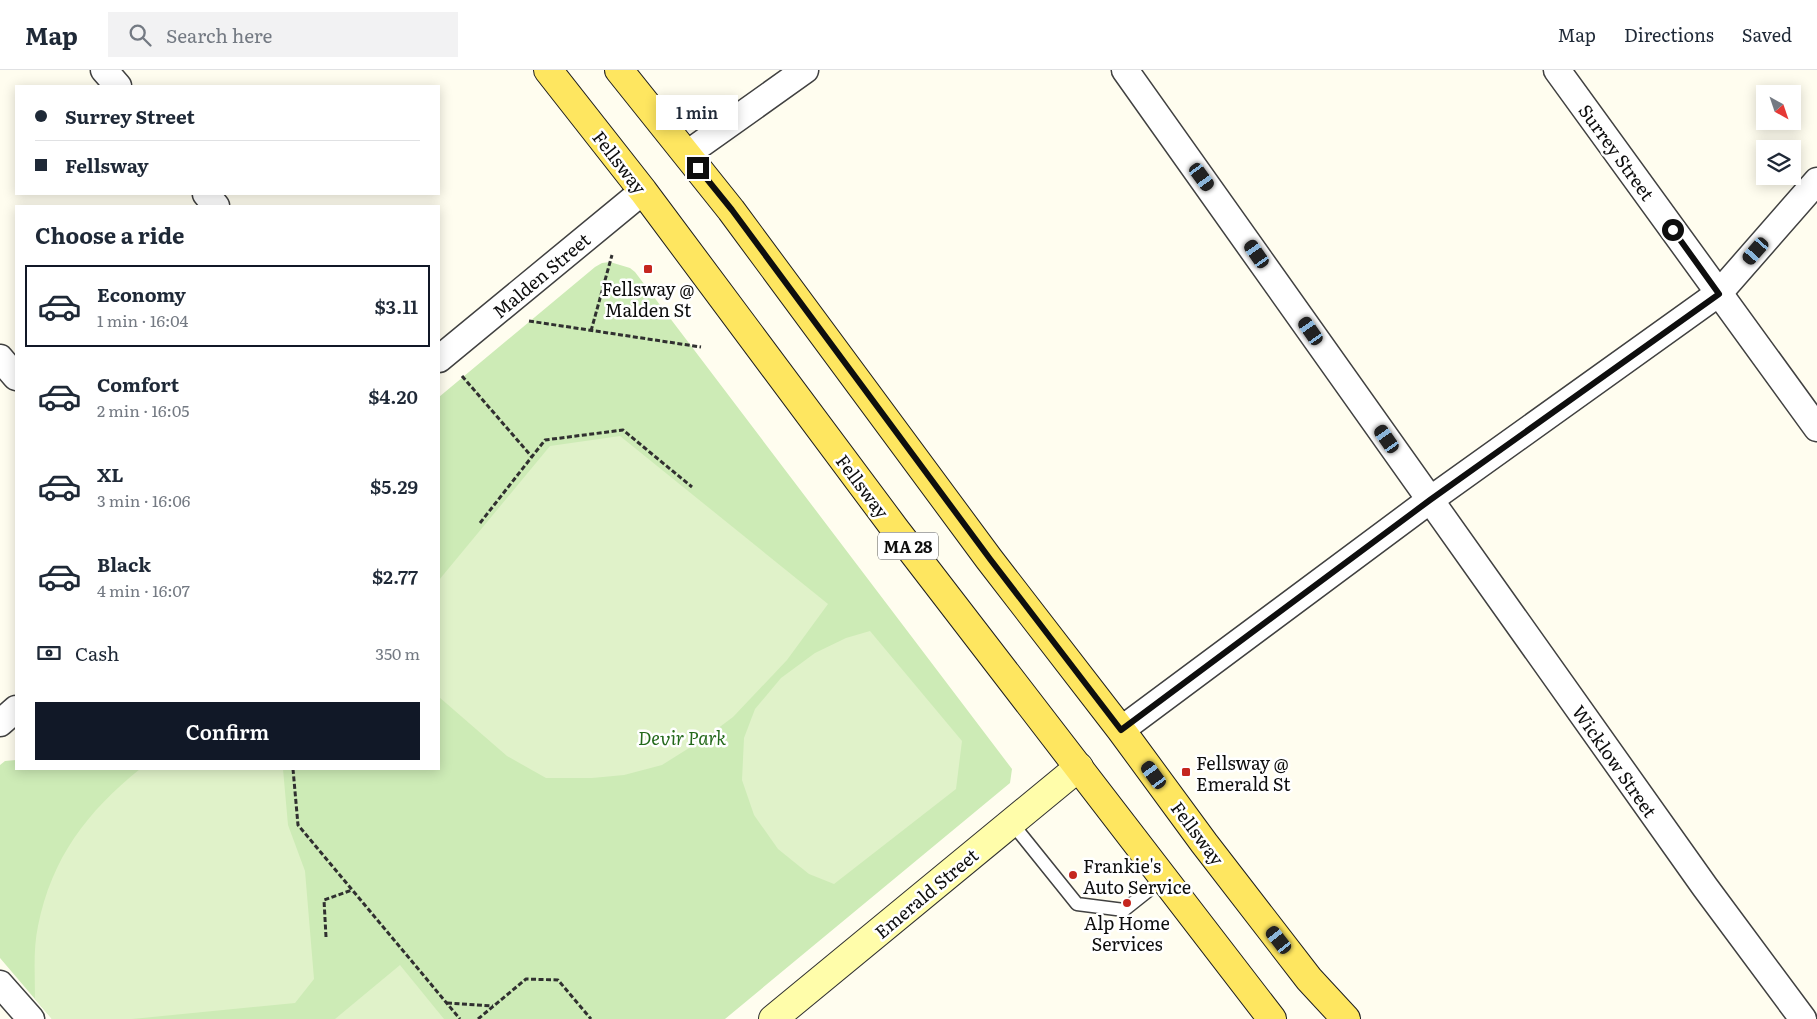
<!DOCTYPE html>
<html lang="en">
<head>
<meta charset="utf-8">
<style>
	:root { --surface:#fff; --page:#f2f2f3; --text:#1f2937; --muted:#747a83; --line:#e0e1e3; --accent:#111827 }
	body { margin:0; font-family:Literata,serif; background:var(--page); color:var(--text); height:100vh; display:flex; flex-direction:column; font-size:19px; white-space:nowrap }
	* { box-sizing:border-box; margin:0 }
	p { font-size:16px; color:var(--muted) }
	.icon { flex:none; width:28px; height:28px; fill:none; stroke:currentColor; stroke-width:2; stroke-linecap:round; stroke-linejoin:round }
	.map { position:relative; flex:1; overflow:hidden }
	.sheet { position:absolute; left:15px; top:135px; width:425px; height:565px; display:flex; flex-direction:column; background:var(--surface); border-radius:0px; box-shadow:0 2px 12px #0003 }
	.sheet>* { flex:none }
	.guide { position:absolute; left:15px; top:15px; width:425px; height:110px; border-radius:0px; box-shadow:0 2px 12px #0003; display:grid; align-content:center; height:110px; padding:0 20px; background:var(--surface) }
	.needle { width:32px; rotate:140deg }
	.buttons { position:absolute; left:1756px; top:15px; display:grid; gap:10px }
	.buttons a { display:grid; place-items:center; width:45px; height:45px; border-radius:0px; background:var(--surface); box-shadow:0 2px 12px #0003; font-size:25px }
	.end { position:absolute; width:22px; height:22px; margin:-11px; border:6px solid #0e0e0e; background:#fff; box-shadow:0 0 0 2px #fff }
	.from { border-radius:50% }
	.bubble { position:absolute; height:35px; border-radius:0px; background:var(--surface); box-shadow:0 2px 12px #0003; font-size:16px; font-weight:600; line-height:35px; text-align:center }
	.car { position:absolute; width:15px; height:30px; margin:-15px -8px; border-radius:6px; box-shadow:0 0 4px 1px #0007; background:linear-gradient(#222 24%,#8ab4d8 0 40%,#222 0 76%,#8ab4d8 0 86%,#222 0) }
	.guide b { display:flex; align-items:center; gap:18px; height:48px; font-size:19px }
	.guide b+b { border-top:1px solid var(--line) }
	.guide i { width:12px; height:12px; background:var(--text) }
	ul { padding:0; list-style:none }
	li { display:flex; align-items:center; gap:15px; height:82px; margin:0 10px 8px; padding:0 10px; border:2px solid transparent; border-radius:0px }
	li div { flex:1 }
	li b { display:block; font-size:19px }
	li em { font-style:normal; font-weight:600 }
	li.on { border-color:var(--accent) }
	li>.icon { width:45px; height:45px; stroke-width:1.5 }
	h2 { padding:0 20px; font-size:22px; line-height:60px }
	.pay { display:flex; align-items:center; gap:12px; height:55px; padding:0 20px; font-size:19px }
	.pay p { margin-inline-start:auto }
	.primary-button { display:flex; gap:10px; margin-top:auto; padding:10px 20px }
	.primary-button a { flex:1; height:58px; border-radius:0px; background:var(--accent); color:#fff; font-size:20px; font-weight:600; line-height:58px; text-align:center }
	header { display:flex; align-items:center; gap:30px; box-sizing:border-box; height:70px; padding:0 25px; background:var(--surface); border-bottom:1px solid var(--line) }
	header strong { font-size:24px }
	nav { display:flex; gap:28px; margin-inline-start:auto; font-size:18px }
	.search { width:350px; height:45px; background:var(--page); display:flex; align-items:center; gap:12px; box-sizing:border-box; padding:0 18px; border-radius:0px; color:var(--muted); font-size:19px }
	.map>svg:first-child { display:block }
	.green { fill:#cdebb6 }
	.pitch { fill:#e0f2c9 }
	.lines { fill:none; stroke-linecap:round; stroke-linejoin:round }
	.lane-casing { stroke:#414141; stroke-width:15 }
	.street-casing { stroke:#414141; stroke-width:29 }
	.secondary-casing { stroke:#303030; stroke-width:30 }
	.primary-casing { stroke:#1f1f1f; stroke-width:30 }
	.path { stroke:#303030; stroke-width:3; stroke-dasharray:5 2.5; stroke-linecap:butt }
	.lane { stroke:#fff; stroke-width:12 }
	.street { stroke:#fff; stroke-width:26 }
	.secondary { stroke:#fffdaa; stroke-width:28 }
	.primary { stroke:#fee660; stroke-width:28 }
	.route { stroke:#0e0e0e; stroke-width:6 }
	.poi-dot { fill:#c5261f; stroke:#fff; stroke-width:2 }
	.labels { text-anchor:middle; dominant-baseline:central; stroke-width:5; stroke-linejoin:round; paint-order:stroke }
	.shield { fill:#fff; stroke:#565656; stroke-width:1 }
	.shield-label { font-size:16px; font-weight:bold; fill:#0e0e0e }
	.street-label { font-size:18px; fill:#0e0e0e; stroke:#fff }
	.poi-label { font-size:18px; fill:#0e0e0e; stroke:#fff }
	.park-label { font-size:18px; font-style:italic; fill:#24691b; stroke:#fff }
</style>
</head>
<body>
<header>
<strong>Map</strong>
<div class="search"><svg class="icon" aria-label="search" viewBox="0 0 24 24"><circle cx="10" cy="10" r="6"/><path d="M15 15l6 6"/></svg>Search here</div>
<nav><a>Map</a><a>Directions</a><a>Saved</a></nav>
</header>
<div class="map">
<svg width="1817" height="949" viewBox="0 0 1817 949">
	<rect width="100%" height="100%" fill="#fffdef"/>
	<path class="green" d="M610,192L630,198L635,202L1012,699L1010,713L725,949H52L0,888V695L5,691L16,690V699H439V327L595,197L602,193Z"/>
	<g class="pitch">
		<path d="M620,366L828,534L787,590L733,647L705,668L662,695L624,705L592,708H546L507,686L439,627V510L550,376Z"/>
		<path d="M870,561L962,671L956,719L834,814L809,804L778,779L754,745L742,710L744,668L755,639L781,608L815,583L846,568Z"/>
		<path d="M140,699H283L288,755L305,801L314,909L295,933L132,949H52L35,929C35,905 33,879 38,856C52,787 87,742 140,699Z"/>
		<path d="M400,895L444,949H335Z"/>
	</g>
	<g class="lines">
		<g class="lane-casing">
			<path id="lane" d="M1011,752L1077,834L1124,840L1163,809"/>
		</g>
		<g class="street-casing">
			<g id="street">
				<path d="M104,0L118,16"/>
				<path d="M1125,0L1705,817L1803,949"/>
				<path d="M1557,0L1817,358"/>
				<path d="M687,84L805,0"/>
				<path d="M206,124L216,136"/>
				<path d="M0,288L16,307"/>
				<path d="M439,289L643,121"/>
				<path d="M0,653L16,639"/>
				<path d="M1121,660L1430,430L1719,223L1817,111"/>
				<path d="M0,914L31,949"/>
			</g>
		</g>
		<g class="secondary-casing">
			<path id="secondary" d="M773,949L1079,697"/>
		</g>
		<g class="primary-casing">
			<g id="primary">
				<path d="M548,0L643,121L895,459L1272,949"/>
				<path d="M619,0L731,140L989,489L1121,660L1204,773L1309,909L1346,949"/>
			</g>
		</g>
		<g class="path">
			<path d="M529,251L701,277"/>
			<path d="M591,261L612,185"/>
			<path d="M462,306L532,387"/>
			<path d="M480,453L545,370L623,360L692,417"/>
			<path d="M293,699L298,755L460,949"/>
			<path d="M326,867L324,830L352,820"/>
			<path d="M447,933L493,936"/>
			<path d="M478,949L526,909L558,910L591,949"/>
		</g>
		<use href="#lane" class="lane"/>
		<use href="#street" class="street"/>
		<use href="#secondary" class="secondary"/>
		<use href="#primary" class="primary"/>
	</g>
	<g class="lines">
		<path class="route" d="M698,98L732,140L990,489L1121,660L1430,430L1719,224L1673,160"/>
	</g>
	<g class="poi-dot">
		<rect x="643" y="194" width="10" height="10" rx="2.5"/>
		<rect x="1181" y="697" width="10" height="10" rx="2.5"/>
		<circle cx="1073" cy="805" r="5"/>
		<circle cx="1127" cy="833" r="5"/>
	</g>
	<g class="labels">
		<rect class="shield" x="878" y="462.5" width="60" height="27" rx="4"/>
		<g class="shield-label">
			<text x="908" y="476">MA 28</text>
		</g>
		<g class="street-label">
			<text transform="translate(1617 82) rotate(54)">Surrey Street</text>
			<text transform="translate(620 92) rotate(52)">Fellsway</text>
			<text transform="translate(541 205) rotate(-40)">Malden Street</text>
			<text transform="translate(863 416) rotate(53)">Fellsway</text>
			<text transform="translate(1615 691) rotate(55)">Wicklow Street</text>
			<text transform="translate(1198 763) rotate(53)">Fellsway</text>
			<text transform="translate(926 823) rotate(-40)">Emerald Street</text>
		</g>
		<g class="poi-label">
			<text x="648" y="218">Fellsway @<tspan x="648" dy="21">Malden St</tspan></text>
			<text x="1196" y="692" text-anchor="start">Fellsway @<tspan x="1196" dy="21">Emerald St</tspan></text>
			<text x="1083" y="795" text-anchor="start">Frankie's<tspan x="1083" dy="21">Auto Service</tspan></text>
			<text x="1127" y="852">Alp Home<tspan x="1127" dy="21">Services</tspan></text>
		</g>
		<g class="park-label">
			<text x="682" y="667">Devir Park</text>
		</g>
	</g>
</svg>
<div class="buttons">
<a><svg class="needle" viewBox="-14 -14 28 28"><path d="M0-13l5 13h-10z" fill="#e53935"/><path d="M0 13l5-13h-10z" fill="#747a83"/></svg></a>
<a><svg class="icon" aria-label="layers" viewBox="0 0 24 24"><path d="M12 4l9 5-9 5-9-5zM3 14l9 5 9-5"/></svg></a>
</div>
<i class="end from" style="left:1673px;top:160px"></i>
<i class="end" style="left:698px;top:98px"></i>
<div class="bubble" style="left:656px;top:25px;width:82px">1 min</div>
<i class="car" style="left:1202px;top:107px;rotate:144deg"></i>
<i class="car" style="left:1756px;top:181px;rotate:221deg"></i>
<i class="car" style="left:1257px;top:184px;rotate:325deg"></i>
<i class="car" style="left:1311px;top:261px;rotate:325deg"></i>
<i class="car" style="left:1387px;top:369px;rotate:325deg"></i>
<i class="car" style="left:1154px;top:705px;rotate:324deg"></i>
<i class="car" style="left:1279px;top:870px;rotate:322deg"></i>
<div class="guide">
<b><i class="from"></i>Surrey Street</b>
<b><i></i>Fellsway</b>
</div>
<section class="sheet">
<h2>Choose a ride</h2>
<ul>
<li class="on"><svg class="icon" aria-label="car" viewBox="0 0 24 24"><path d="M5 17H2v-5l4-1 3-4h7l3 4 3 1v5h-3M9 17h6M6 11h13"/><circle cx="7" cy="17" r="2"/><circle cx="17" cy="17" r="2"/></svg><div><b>Economy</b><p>1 min · 16:04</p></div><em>$3.11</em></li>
<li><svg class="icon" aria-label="car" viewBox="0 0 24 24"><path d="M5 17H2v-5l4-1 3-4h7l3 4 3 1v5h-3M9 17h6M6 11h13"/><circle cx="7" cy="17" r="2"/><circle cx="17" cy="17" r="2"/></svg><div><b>Comfort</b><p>2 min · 16:05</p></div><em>$4.20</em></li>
<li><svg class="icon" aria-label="car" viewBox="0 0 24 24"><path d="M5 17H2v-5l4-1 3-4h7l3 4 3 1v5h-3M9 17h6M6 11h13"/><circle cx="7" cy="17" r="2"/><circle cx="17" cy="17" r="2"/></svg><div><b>XL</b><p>3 min · 16:06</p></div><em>$5.29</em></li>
<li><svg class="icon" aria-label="car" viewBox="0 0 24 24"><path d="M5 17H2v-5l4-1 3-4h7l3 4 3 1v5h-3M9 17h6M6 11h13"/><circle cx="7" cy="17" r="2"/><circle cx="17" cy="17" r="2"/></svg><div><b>Black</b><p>4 min · 16:07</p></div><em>$2.77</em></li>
</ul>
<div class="pay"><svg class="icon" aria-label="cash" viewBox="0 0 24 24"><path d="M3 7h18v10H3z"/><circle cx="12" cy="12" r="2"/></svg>Cash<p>350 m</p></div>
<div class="primary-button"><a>Confirm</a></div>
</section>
</div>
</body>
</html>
